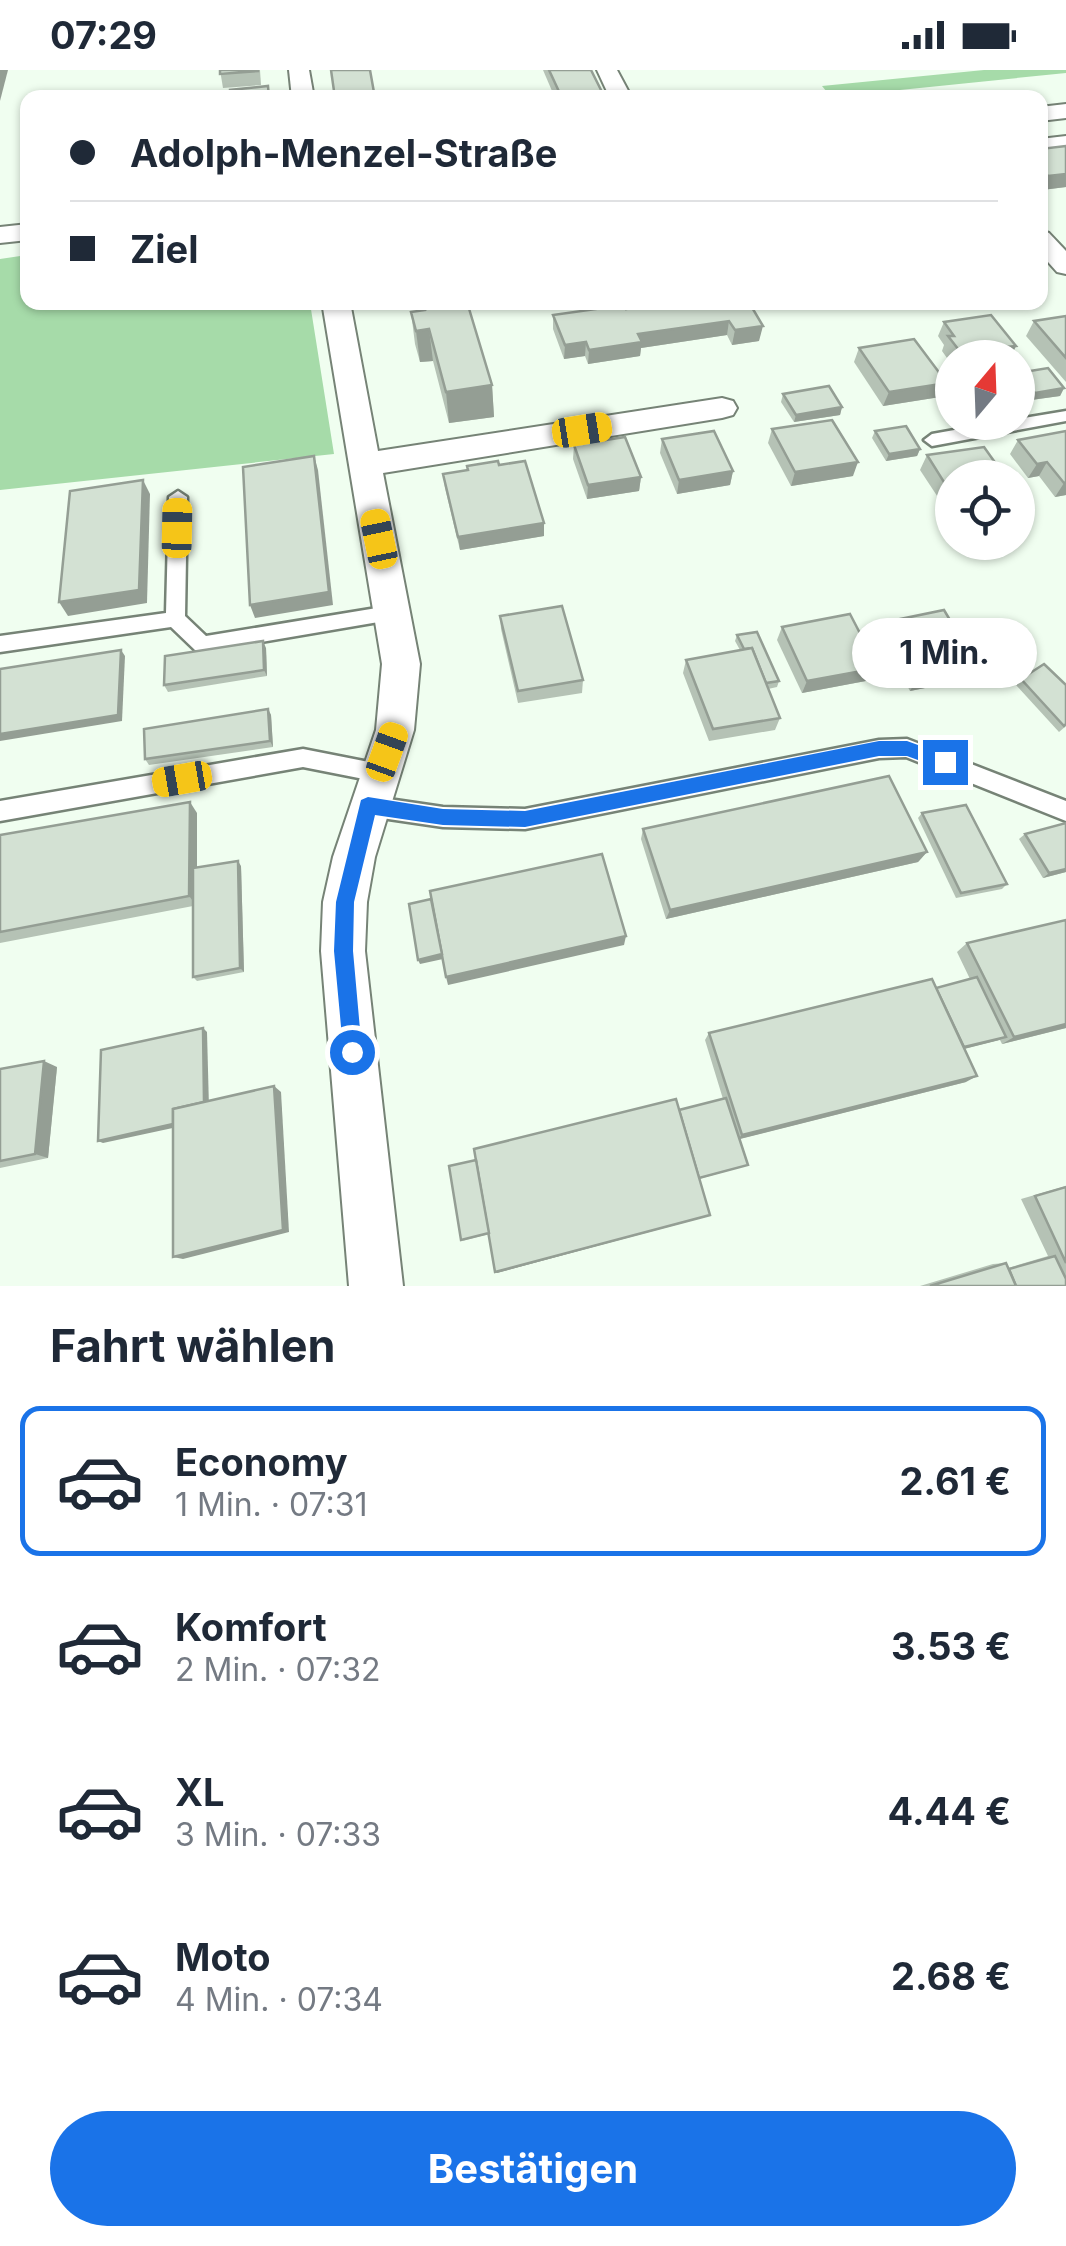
<!DOCTYPE html>
<html lang="de">
<head>
<meta charset="utf-8">
<style>
	:root { --surface:#fff; --page:#f6f6f7; --text:#1f2937; --muted:#747a83; --line:#e0e1e3; --accent:#1a73e8 }
	body { margin:0; font-family:Inter,sans-serif; background:var(--page); color:var(--text); height:100vh; display:flex; flex-direction:column; font-size:38px; white-space:nowrap }
	* { box-sizing:border-box; margin:0 }
	p { font-size:32px; color:var(--muted) }
	.icon { flex:none; width:55px; height:55px; fill:none; stroke:currentColor; stroke-width:2; stroke-linecap:round; stroke-linejoin:round }
	.map { position:relative; height:1216px; overflow:hidden }
	.drawer { display:flex; flex-direction:column; background:var(--surface); flex:1 }
	.drawer>* { flex:none }
	.guide { position:absolute; left:20px; top:20px; width:1028px; height:220px; border-radius:20px; box-shadow:0 2px 8px #0004; display:grid; align-content:center; height:220px; padding:0 50px; background:var(--surface) }
	.needle { width:65px; rotate:19deg }
	.tools { position:absolute; left:935px; top:270px; display:grid; gap:20px }
	.tools a { display:grid; place-items:center; width:100px; height:100px; border-radius:50%; background:var(--surface); box-shadow:0 2px 8px #0004; font-size:50px }
	.end { position:absolute; width:45px; height:45px; margin:-22px; border:12px solid #1a73e8; background:#fff; box-shadow:0 0 0 5px #fff }
	.from { border-radius:50% }
	.bubble { position:absolute; height:70px; border-radius:35px; background:var(--surface); box-shadow:0 2px 8px #0004; font-size:32px; font-weight:700; line-height:70px; text-align:center }
	.car { position:absolute; width:30px; height:60px; margin:-30px -15px; border-radius:12px; box-shadow:0 0 8px 2px #0007; background:linear-gradient(#f5c518 24%,#345 0 40%,#f5c518 0 76%,#345 0 86%,#f5c518 0) }
	.guide b { display:flex; align-items:center; gap:35px; height:95px; font-size:38px }
	.guide b+b { border-top:2px solid var(--line) }
	.guide i { width:25px; height:25px; background:var(--text) }
	ul { padding:0; list-style:none }
	li { display:flex; align-items:center; gap:30px; height:150px; margin:0 20px 15px; padding:0 30px; border:5px solid transparent; border-radius:20px }
	li div { flex:1 }
	li b { display:block; font-size:38px }
	li em { font-style:normal; font-weight:700 }
	li.active { border-color:var(--accent) }
	li>.icon { width:90px; height:90px; stroke-width:1.5 }
	h2 { padding:0 50px; font-size:45px; line-height:120px }
	.primary-button { display:flex; gap:20px; margin-top:auto; padding:20px 50px }
	.primary-button a { flex:1; height:115px; border-radius:60px; background:var(--accent); color:#fff; font-size:40px; font-weight:700; line-height:115px; text-align:center }
	.status { display:flex; justify-content:space-between; align-items:center; height:70px; padding:0 50px; background:var(--surface); direction:ltr }
	.status svg { height:28px; fill:currentColor }
	.map>svg:first-child { display:block }
	.green { fill:#a6dba9 }
	.lines { fill:none; stroke-linecap:round; stroke-linejoin:round }
	.lane-casing { stroke:#768376; stroke-width:5 }
	.street-casing { stroke:#768376; stroke-width:4 }
	.lane { fill:#fff; fill-rule:evenodd }
	.street { fill:#fff; fill-rule:evenodd }
	.wall { fill:#b5c2b5 }
	.shaded-wall { fill:#949e94 }
	.building { fill:#d3e1d3; stroke:#949e94; stroke-width:2.5 }
	.route { fill:#1a73e8 }
</style>
</head>
<body>
<div class="status"><b>07:29</b><svg viewBox="0 0 49 12"><path d="M0 12V9h3v3zM5 12V6h3v6zM10 12V3h3v9zM15 12V0h3v12zM26 1h20v11H26zM47 4h2v5h-2z"/></svg></div>
<div class="map">
<svg width="1066" height="1216" viewBox="0 0 1066 1216">
	<rect width="100%" height="100%" fill="#f0fef0"/>
	<g class="green">
		<path d="M984,0H1066V3L831,27L822,16Z"/>
		<path d="M27,185L28,232L310,233L334,384L0,420V189Z"/>
	</g>
	<g class="lines">
		<g class="lane-casing">
			<g id="lane">
				<path d="M1066,341V351L932,376L924,370L932,364L999,352H1018V349Z"/>
				<path d="M178,421L187,427L185,546L206,566L395,535L405,543L402,548L202,582L195,580L171,557L0,582V566L166,543L169,427Z"/>
				<path d="M907,669L1066,731V751L906,687L879,688L525,759L443,757L368,746L360,743L357,736L360,729L368,726L443,737L525,739L879,670Z"/>
				<path d="M303,679L379,694L387,696L390,703L387,710L379,712L303,697L0,751V731Z"/>
			</g>
		</g>
		<g class="street-casing">
			<g id="street">
				<path d="M289,0H309L314,28H292Z"/>
				<path d="M597,0H617L632,28H610Z"/>
				<path d="M1066,34V48L1040,51V37Z"/>
				<path d="M1066,66V80L1040,83V69Z"/>
				<path d="M28,154V170L0,173V157Z"/>
				<path d="M1040,160L1049,163L1066,181V204L1057,202L1040,183Z"/>
				<path d="M322,232H350L378,381L722,328L733,331L737,338L733,345L722,348L383,403L420,594L414,660L375,787L367,832L365,881L403,1216H349L321,881L323,832L333,787L376,660L382,594Z"/>
			</g>
		</g>
		<use href="#lane" class="lane"/>
		<use href="#street" class="street"/>
	</g>
	<g class="wall">
		<path d="M220,0H260L261,15L223,18Z"/>
		<path d="M543,0H591L605,28H555Z"/>
		<path d="M1066,76V117L1042,120L1040,119V79Z"/>
		<path d="M420,232H471L468,234L492,315L494,347L449,353L433,291L420,292L415,274L411,242L422,240Z"/>
		<path d="M734,232L759,271L732,275L727,265L641,278L640,286L588,294L585,286L564,289L553,259V245Z"/>
		<path d="M1066,246V312L1026,266L1034,251Z"/>
		<path d="M944,252L1016,276L1010,288H952V295L942,281L944,275L938,266Z"/>
		<path d="M859,278L947,313L940,327L883,336L854,292Z"/>
		<path d="M1018,303L1064,318L1060,326L1031,330L1018,314Z"/>
		<path d="M783,324L842,337L840,345L794,352L781,332Z"/>
		<path d="M772,359L853,406L791,416L768,373Z"/>
		<path d="M875,361L920,379L917,386L886,391L872,368Z"/>
		<path d="M1066,361V425L1055,427L1039,406L1028,408L1010,384L1018,370Z"/>
		<path d="M662,369L733,401L730,415L677,424L660,383Z"/>
		<path d="M574,375L641,407L639,421L587,429L573,389Z"/>
		<path d="M927,385L952,408V440L947,441L920,400Z"/>
		<path d="M499,395L544,453V466L460,480L445,418L443,404Z"/>
		<path d="M500,546L583,610L582,623L518,633L501,559Z"/>
		<path d="M886,552L978,597L970,609L910,621L879,564Z"/>
		<path d="M782,557L871,610L802,623L777,570Z"/>
		<path d="M737,565L779,611L777,617L768,619L780,648L775,660L709,671L683,603L686,590L740,580L735,571Z"/>
		<path d="M266,578L267,606L168,622L164,615Z"/>
		<path d="M1021,609L1066,656L1059,662L1016,615Z"/>
		<path d="M268,639L271,645L273,677L149,695L145,689Z"/>
		<path d="M197,743V798L241,796L244,902L197,911L193,907V836L0,873V765Z"/>
		<path d="M922,743L1007,814L1002,819L956,828L918,748Z"/>
		<path d="M643,759L927,782L918,792L666,849L641,769Z"/>
		<path d="M1025,764L1066,802L1043,808L1019,769Z"/>
		<path d="M967,873L1066,958L1002,974L1000,970L964,979L966,1012L739,1069L748,1095L699,1109L705,1147L497,1203L489,1164L462,1171L679,1040L723,1029L705,970L709,963L936,918L970,909L957,882Z"/>
		<path d="M57,997L48,1088L0,1098V999Z"/>
		<path d="M1066,1116V1216H920L993,1194L1006,1193L1008,1198L1048,1186L1021,1129Z"/>
	</g>
	<g class="shaded-wall">
		<path d="M0,0H8L0,31Z"/>
		<path d="M1066,104V117L1042,120L1048,106Z"/>
		<path d="M776,232H801L775,236Z"/>
		<path d="M729,251L727,265L641,278L640,286L588,294L589,280L638,264Z"/>
		<path d="M763,256L759,271L732,275L735,260Z"/>
		<path d="M429,259L433,291L420,292L416,261Z"/>
		<path d="M586,272L585,286L564,289L565,275Z"/>
		<path d="M1016,276L1010,288H970L1006,277Z"/>
		<path d="M947,313L940,327L883,336L889,322Z"/>
		<path d="M492,315L494,347L449,353L446,322Z"/>
		<path d="M1064,318L1060,326L1031,330L1035,323Z"/>
		<path d="M842,337L840,345L794,352L796,345Z"/>
		<path d="M920,379L917,386L886,391L889,384Z"/>
		<path d="M314,386L318,400L333,535L255,548L250,535Z"/>
		<path d="M858,392L853,406L791,416L795,402Z"/>
		<path d="M1047,392L1039,406L1028,408L1037,394Z"/>
		<path d="M733,401L730,415L677,424L679,410Z"/>
		<path d="M641,407L639,421L587,429L588,415Z"/>
		<path d="M143,410L150,424L147,533L68,546L59,532Z"/>
		<path d="M1066,412V425L1055,427L1064,413Z"/>
		<path d="M544,453V466L460,480L458,467Z"/>
		<path d="M263,571L266,578L267,606L264,600Z"/>
		<path d="M121,580L125,586L122,651L0,671V664Z"/>
		<path d="M978,597L970,609L910,621L917,609Z"/>
		<path d="M878,598L871,610L802,623L807,611Z"/>
		<path d="M268,639L271,645L273,677L270,671Z"/>
		<path d="M190,732L197,743V836L189,826Z"/>
		<path d="M927,782L918,792L666,849L670,840Z"/>
		<path d="M238,791L241,796L244,902L240,898Z"/>
		<path d="M1066,799V802L1043,808L1049,803Z"/>
		<path d="M626,866L624,875L448,915L446,907Z"/>
		<path d="M442,884L443,889L420,894L418,890Z"/>
		<path d="M1066,954V958L1002,974L1014,967Z"/>
		<path d="M203,958L207,962L209,1038L182,1056L103,1073L98,1071Z"/>
		<path d="M1006,967L999,970L952,982L958,979Z"/>
		<path d="M44,991L57,997L48,1088L35,1084Z"/>
		<path d="M977,1006L966,1012L736,1070L742,1065Z"/>
		<path d="M274,1016L281,1022L289,1162L183,1189L173,1187Z"/>
		<path d="M710,1145L497,1203L495,1202Z"/>
	</g>
	<g class="building">
		<path d="M220,0H258V1L220,4Z"/>
		<path d="M331,0H370L375,28H335Z"/>
		<path d="M549,0H591L605,28H562Z"/>
		<path d="M268,16L269,28H230V20Z"/>
		<path d="M1066,76V104L1048,106L1040,98V79Z"/>
		<path d="M423,232H467L492,315L446,322L429,259L416,261L411,242L425,240Z"/>
		<path d="M661,232H734L736,236L750,234L763,256L735,260L729,251L638,264L642,272L589,280L586,272L565,275L553,245L624,235L626,239Z"/>
		<path d="M991,245L1016,276L1006,277L1009,281L965,288L948,266H954L944,252Z"/>
		<path d="M1066,246V288L1034,251Z"/>
		<path d="M914,269L947,313L889,322L859,278Z"/>
		<path d="M1048,298L1064,318L1035,323L1018,303Z"/>
		<path d="M829,316L842,337L796,345L783,324Z"/>
		<path d="M832,350L858,392L795,402L772,359Z"/>
		<path d="M906,356L920,379L889,384L875,361Z"/>
		<path d="M714,361L733,401L679,410L662,369Z"/>
		<path d="M1066,361V412L1064,413L1047,392L1037,394L1018,370Z"/>
		<path d="M625,367L641,407L588,415L574,375Z"/>
		<path d="M984,377L1006,408H952V425L927,385Z"/>
		<path d="M314,386L329,522L250,535L243,397Z"/>
		<path d="M498,391L499,395L525,391L544,453L458,467L443,404L468,400L467,396Z"/>
		<path d="M143,410L139,520L59,532L70,421Z"/>
		<path d="M562,536L583,610L518,621L500,546Z"/>
		<path d="M944,540L978,597L917,609L886,552Z"/>
		<path d="M850,544L878,598L807,611L782,557Z"/>
		<path d="M757,562L779,611L766,613L752,578L744,579L737,565Z"/>
		<path d="M263,571L264,600L164,615L165,586Z"/>
		<path d="M752,578L780,648L713,659L686,590Z"/>
		<path d="M121,580L118,645L0,664V599Z"/>
		<path d="M1044,594L1066,615V654L1064,656L1021,609Z"/>
		<path d="M268,639L270,671L145,689L144,659Z"/>
		<path d="M889,706L927,782L670,840L643,759Z"/>
		<path d="M190,732L189,826L0,862V765Z"/>
		<path d="M966,735L1007,814L961,823L922,743Z"/>
		<path d="M1066,753V799L1049,803L1025,764Z"/>
		<path d="M602,784L626,866L446,907L430,821Z"/>
		<path d="M238,791L240,898L193,907V798Z"/>
		<path d="M431,829L442,884L418,890L409,834Z"/>
		<path d="M1066,850V954L1014,967L967,873Z"/>
		<path d="M977,907L1006,967L964,977L936,918Z"/>
		<path d="M932,909L977,1006L742,1065L709,963Z"/>
		<path d="M203,958L204,1032L173,1039V1054L98,1071L101,980Z"/>
		<path d="M44,991L35,1084L0,1091V999Z"/>
		<path d="M274,1016L283,1160L173,1187V1039Z"/>
		<path d="M726,1028L748,1095L699,1108L679,1040Z"/>
		<path d="M676,1029L710,1145L495,1202L474,1079Z"/>
		<path d="M476,1090L489,1163L461,1170L449,1096Z"/>
		<path d="M1066,1117V1193L1035,1126Z"/>
		<path d="M1055,1186L1066,1209V1216H1016L1009,1199Z"/>
		<path d="M1006,1193L1016,1216H930Z"/>
	</g>
	<path class="route" d="M879,671H907L951,687L953,692L945,700L907,686H879L525,757L443,755L375,745L354,832L353,881L362,982L359,989L352,992L344,989L334,881L336,832L361,730L368,727L443,739L525,741Z"/>
</svg>
<div class="tools">
<a><svg class="needle" viewBox="-14 -14 28 28"><path d="M0-13l5 13h-10z" fill="#e53935"/><path d="M0 13l5-13h-10z" fill="#747a83"/></svg></a>
<a><svg class="icon" aria-label="locate" viewBox="0 0 24 24"><circle cx="12" cy="12" r="6"/><path d="M12 2v4M12 18v4M2 12h4M18 12h4"/></svg></a>
</div>
<i class="end from" style="left:352px;top:982px"></i>
<i class="end" style="left:945px;top:692px"></i>
<div class="bubble" style="left:852px;top:548px;width:185px">1 Min.</div>
<i class="car" style="left:582px;top:360px;rotate:81deg"></i>
<i class="car" style="left:177px;top:458px;rotate:1deg"></i>
<i class="car" style="left:379px;top:469px;rotate:348deg"></i>
<i class="car" style="left:387px;top:682px;rotate:20deg"></i>
<i class="car" style="left:182px;top:709px;rotate:260deg"></i>
<div class="guide">
<b><i class="from"></i>Adolph-Menzel-Straße</b>
<b><i></i>Ziel</b>
</div>
</div>
<section class="drawer">
<h2>Fahrt wählen</h2>
<ul>
<li class="active"><svg class="icon" aria-label="car" viewBox="0 0 24 24"><path d="M5 17H2v-5l4-1 3-4h7l3 4 3 1v5h-3M9 17h6M6 11h13"/><circle cx="7" cy="17" r="2"/><circle cx="17" cy="17" r="2"/></svg><div><b>Economy</b><p>1 Min. · 07:31</p></div><em>2.61 €</em></li>
<li><svg class="icon" aria-label="car" viewBox="0 0 24 24"><path d="M5 17H2v-5l4-1 3-4h7l3 4 3 1v5h-3M9 17h6M6 11h13"/><circle cx="7" cy="17" r="2"/><circle cx="17" cy="17" r="2"/></svg><div><b>Komfort</b><p>2 Min. · 07:32</p></div><em>3.53 €</em></li>
<li><svg class="icon" aria-label="car" viewBox="0 0 24 24"><path d="M5 17H2v-5l4-1 3-4h7l3 4 3 1v5h-3M9 17h6M6 11h13"/><circle cx="7" cy="17" r="2"/><circle cx="17" cy="17" r="2"/></svg><div><b>XL</b><p>3 Min. · 07:33</p></div><em>4.44 €</em></li>
<li><svg class="icon" aria-label="car" viewBox="0 0 24 24"><path d="M5 17H2v-5l4-1 3-4h7l3 4 3 1v5h-3M9 17h6M6 11h13"/><circle cx="7" cy="17" r="2"/><circle cx="17" cy="17" r="2"/></svg><div><b>Moto</b><p>4 Min. · 07:34</p></div><em>2.68 €</em></li>
</ul>
<div class="primary-button"><a>Bestätigen</a></div>
</section>
</body>
</html>
